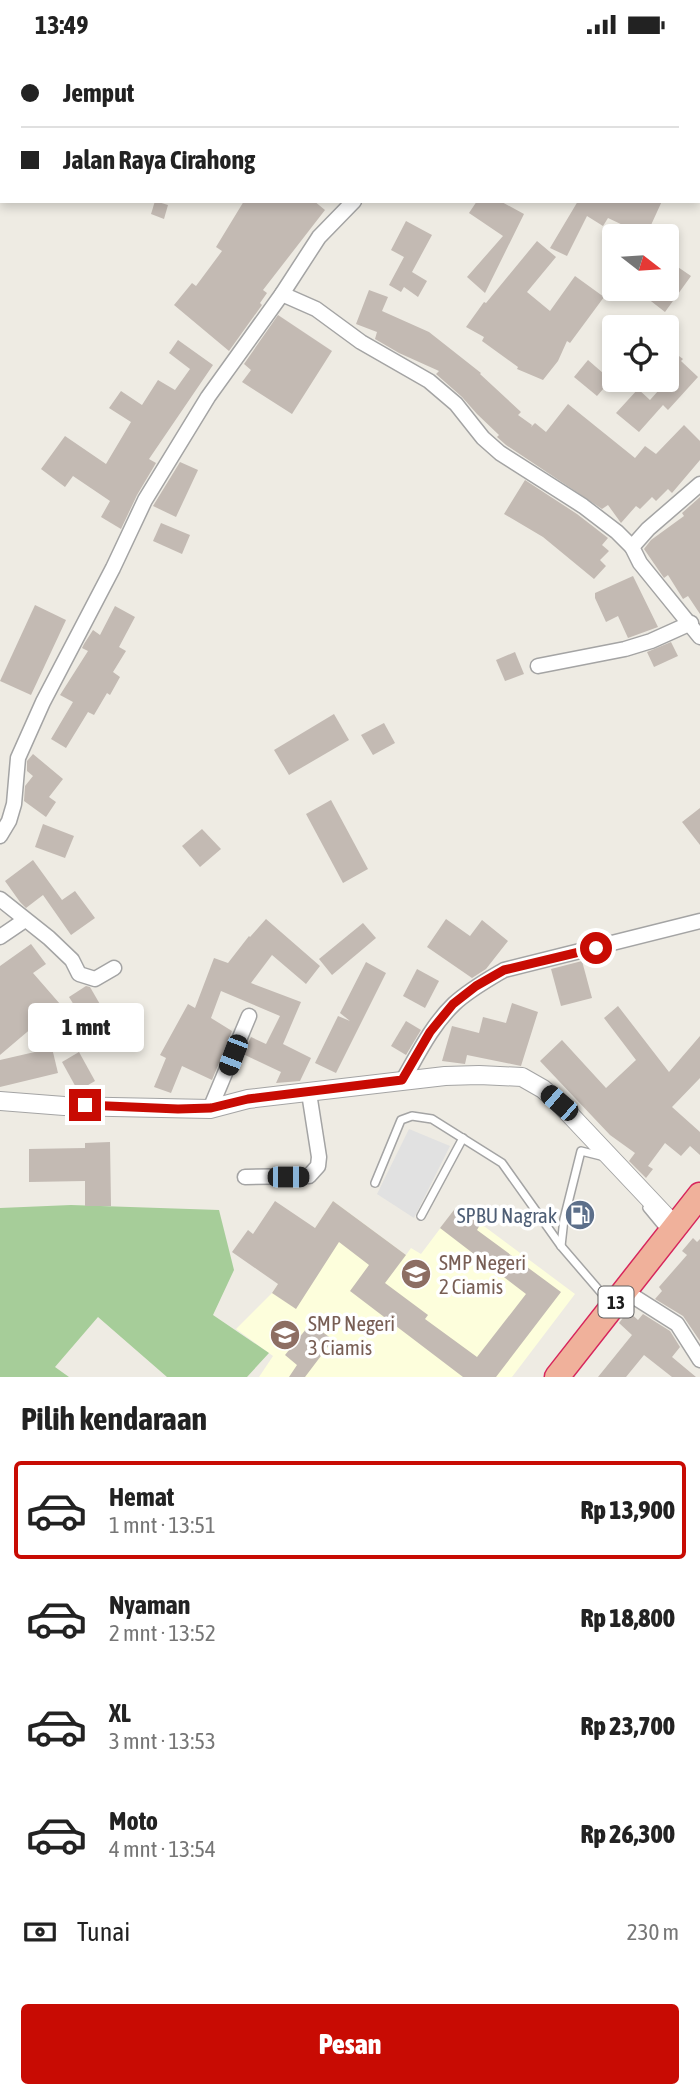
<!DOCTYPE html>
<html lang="id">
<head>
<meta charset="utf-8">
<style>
	:root { --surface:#fff; --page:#f2f2f2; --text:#222; --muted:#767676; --line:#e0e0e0; --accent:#c80b03 }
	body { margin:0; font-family:"Asap Condensed",sans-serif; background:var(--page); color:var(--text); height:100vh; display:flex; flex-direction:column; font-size:26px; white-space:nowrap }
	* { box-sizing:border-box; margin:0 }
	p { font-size:23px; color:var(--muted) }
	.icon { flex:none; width:38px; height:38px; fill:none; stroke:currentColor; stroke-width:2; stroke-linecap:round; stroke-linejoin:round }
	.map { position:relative; height:1328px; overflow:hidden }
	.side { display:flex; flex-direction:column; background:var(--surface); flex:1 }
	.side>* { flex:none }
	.hud { position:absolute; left:0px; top:0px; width:700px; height:154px; box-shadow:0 4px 10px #0003; display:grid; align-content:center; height:154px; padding:0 21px; background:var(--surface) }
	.needle { width:46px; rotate:107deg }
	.buttons { position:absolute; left:602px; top:175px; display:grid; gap:14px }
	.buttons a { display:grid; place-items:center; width:77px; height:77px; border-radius:7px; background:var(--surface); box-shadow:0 4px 10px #0003; font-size:35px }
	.end { position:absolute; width:32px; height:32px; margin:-16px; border:9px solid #c80b03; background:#fff; box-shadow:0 0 0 4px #fff }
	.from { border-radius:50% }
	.bubble { position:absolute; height:49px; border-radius:7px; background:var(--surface); box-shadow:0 4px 10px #0003; font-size:23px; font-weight:800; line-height:49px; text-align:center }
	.car { position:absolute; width:21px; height:42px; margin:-21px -10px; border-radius:9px; box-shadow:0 0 5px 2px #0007; background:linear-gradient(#222 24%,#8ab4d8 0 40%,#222 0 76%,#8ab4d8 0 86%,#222 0) }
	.hud b { display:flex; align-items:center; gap:24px; height:66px; font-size:26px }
	.hud b+b { border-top:2px solid var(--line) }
	.hud i { width:18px; height:18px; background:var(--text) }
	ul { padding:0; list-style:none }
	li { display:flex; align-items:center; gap:21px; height:98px; margin:0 14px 10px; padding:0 7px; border:4px solid transparent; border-radius:7px }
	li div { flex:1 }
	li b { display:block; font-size:26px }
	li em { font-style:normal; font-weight:800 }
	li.selected { border-color:var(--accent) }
	li>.icon { width:63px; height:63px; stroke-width:1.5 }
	h2 { padding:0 21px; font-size:32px; line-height:84px }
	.pay { display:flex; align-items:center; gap:18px; height:77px; padding:0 21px; font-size:26px }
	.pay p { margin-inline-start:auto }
	.button { display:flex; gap:14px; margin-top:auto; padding:14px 21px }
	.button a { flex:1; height:80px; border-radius:7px; background:var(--accent); color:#fff; font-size:28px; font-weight:800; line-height:80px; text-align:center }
	.status { display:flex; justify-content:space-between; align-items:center; height:49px; padding:0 35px; background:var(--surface); direction:ltr }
	.status svg { height:19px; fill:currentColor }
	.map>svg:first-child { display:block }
	.education { fill:#fdfedc }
	.forest { fill:#a6cd99 }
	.parking { fill:#e1e1e1 }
	.building { fill:#c3bab3 }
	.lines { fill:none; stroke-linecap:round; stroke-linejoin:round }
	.service-casing { stroke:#a4a4a4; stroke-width:10 }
	.minor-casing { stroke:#a4a4a4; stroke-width:17 }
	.tertiary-casing { stroke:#a4a4a4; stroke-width:20 }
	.trunk-casing { stroke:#d7265c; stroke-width:27 }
	.service { stroke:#fff; stroke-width:7 }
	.minor { stroke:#fff; stroke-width:14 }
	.tertiary { stroke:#fff; stroke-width:18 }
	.trunk { stroke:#f0b19b; stroke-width:24 }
	.route { stroke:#c80b03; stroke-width:9 }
	.labels { text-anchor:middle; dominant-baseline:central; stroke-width:7; stroke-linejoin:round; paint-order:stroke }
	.shield { fill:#fff; stroke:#616161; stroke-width:2 }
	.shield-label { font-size:19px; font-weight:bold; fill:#1d1d1d }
	.service-label { font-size:21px; fill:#4e5e75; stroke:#fff; text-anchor:end }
	.education-label { font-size:21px; fill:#785e54; stroke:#fff; text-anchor:start }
</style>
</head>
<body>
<div class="status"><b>13:49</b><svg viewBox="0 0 49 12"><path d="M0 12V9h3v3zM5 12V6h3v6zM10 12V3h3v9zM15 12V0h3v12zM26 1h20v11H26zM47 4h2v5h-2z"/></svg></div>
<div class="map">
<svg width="700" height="1328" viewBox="0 0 700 1328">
	<rect width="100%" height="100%" fill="#eeebe3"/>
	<path class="education" d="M333,1152L406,1206L411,1199L421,1205L457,1157L575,1245L512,1328H259L273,1307L236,1280L272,1244Z"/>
	<path class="forest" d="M71,1156L219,1161L234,1221L213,1266L269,1304L247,1328H167L98,1268L55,1318L69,1328H0V1159Z"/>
	<path class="parking" d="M409,1080L450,1097L414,1169L377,1145Z"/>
	<g class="building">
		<path d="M155,152L168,156L164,170L151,165Z"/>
		<path d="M244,152H314L325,161L263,241L267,244L260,254L262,256L229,302L174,256L192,234L196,237L222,202L216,198Z"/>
		<path d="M477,152H500L524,165L485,244L467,228L503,187L469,164Z"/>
		<path d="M578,152H662L646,187L608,169L603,177L587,167L567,207L550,199Z"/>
		<path d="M406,172L432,186L412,223L427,232L418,248L404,238L401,243L389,236L404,208L391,201Z"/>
		<path d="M537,192L556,208L527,243L550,262L575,227L604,248L570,294L567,292L558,312L543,331L517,320L518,318L482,292L484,288L466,278L484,253L486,254Z"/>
		<path d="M672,214L691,227L665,263L647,249L653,240H667V221Z"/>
		<path d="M369,241L388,248L382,262L429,283L481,324L480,325L521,363L518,366L532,376L531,378L535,374L546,383L568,355L635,409L645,397L656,405L684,376L700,392V411L672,444L668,440L656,452L652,448L640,460L636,457L621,474L608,456L602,460L506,396L497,388L499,386L477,365L462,348L436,325L439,322L399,304L375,290L377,283L356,275Z"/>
		<path d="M278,266L332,302L292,365L242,333L251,321L244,315Z"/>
		<path d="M178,291L213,316L149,410L156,414L137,446L121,480L101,468L110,452L73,427L65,438L41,420L65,387L106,415L131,373L109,359L121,342L142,356L158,331L175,341L190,320L169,304Z"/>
		<path d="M667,298L683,310L681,312L698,328L668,361L663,356L639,383L616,364L638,340L650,351L667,332Z"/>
		<path d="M588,311L611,331L597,347L574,328Z"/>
		<path d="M180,413L198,421L176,468L153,457Z"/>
		<path d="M525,431L577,465L608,489L602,496L609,502L600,511L606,517L594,530L543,488L504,465Z"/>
		<path d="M700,448V565L688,547L683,550L668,526L664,529L644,500L651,491L684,467L682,464Z"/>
		<path d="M161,474L190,486L182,505L153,492Z"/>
		<path d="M633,527L658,578L628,589L618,567L606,573L595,549V544Z"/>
		<path d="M35,556L66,571L31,646L0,632Z"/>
		<path d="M115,557L135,568L119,598L126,602L113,623L120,628L110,646L107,644L94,666L88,663L66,699L51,690L73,653L60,646L88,602L82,599L84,595L93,581L100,586Z"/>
		<path d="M671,593L678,607L654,618L647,603Z"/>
		<path d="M515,603L524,625L505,632L496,611Z"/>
		<path d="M334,665L349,691L289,726L274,701Z"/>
		<path d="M384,674L395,694L373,706L361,686Z"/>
		<path d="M33,705L63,730L49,748L56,753L46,768L24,752L25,737L33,727L27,722V712Z"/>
		<path d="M331,751L368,820L343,834L306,765Z"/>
		<path d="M700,759V796L682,773Z"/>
		<path d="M43,775L74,787L65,809L35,798Z"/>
		<path d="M202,780L221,800L200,818L182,797Z"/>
		<path d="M33,811L62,851L75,842L95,869L71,886L43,846L26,859L20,853L5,832Z"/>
		<path d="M266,870L320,917L306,935L272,906L251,934L301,953L283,995L311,1009L300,1032L276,1034L281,1023L243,1005L251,988L266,995L280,967L221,942L211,969L232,982L212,1031L182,1017L171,1044L154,1038L166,1009L160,1006L188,955L195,959L214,909L228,914L249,887L250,888Z"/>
		<path d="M446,870L470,887L482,871L508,892L486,920L472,929L427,898Z"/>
		<path d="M363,874L376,889L332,926L319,910Z"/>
		<path d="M31,895L46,915L33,924L60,955L0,1006V917Z"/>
		<path d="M582,912L592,949L561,957L551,920Z"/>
		<path d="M366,913L386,924L336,1024L315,1014L338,967L350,972L340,964Z"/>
		<path d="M417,920L439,932L425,959L403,947Z"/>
		<path d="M86,937L90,938L101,957L82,969L69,948Z"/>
		<path d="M512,954L538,963L521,1017L467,1006L465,1015L442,1012L452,977L479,984L483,968L506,974Z"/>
		<path d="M618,957L669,1023L700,987V1029L672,1058L700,1083V1106L690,1097L681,1107L665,1094L648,1117L653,1120L646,1129L629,1112L635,1104L610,1086L540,1012L562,991L606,1039L636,1011L604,969Z"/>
		<path d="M406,972L421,981L406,1006L391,997Z"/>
		<path d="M52,999L58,1024L0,1038V1011Z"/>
		<path d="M79,1003L95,1032L78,1042L62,1013Z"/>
		<path d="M110,1093L111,1157H85V1132L29,1133V1100L85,1099V1094Z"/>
		<path d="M275,1152L315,1179L333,1152L406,1206L385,1234L428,1266L425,1270L477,1308L526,1245L440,1179L457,1157L481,1174L477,1181L561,1243L496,1328H463L350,1242L369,1216L339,1193L296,1260L272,1244L278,1235L232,1203L248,1181L253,1185Z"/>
		<path d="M693,1189L697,1193L700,1190V1292L683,1267L655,1250L662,1242L659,1238L687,1206L682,1202Z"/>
		<path d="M628,1262L638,1271L643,1265L670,1282L680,1298L672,1308L696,1328H672L644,1306L626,1328H598L632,1286L619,1274Z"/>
		<path d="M311,1274L333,1291L305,1328H289L297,1316L285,1306Z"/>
	</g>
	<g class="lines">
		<g class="service-casing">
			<g id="service">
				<path d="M375,1134L401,1071L412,1067L432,1070L502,1114L561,1197L610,1254"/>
				<path d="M647,1159L666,1182"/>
				<path d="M421,1167L463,1089"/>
				<path d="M561,1197L564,1170L581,1102L601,1107"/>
			</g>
		</g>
		<g class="minor-casing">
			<g id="minor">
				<path d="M282,245L316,260L361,293L429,332L456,355L483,389L500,404L583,457L617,483L632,498"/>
				<path d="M700,435L648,480L632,498L640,514L700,588"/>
				<path d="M538,617L625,600L651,592L691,574"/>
				<path d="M0,787L9,772L14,755L18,709L43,653L113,519L145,451L208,348L282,245L319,188L354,152"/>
				<path d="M0,850L49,889L72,911L79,925L95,930L114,919"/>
				<path d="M0,888L25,871"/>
				<path d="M403,1031C418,1005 432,976 454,955C469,941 487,931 504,921L700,872"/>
				<path d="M210,1060L249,967"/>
				<path d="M245,1128L309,1127L318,1117L319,1108L309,1044"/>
				<path d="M625,1242L677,1275L700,1311"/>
			</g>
		</g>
		<g class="tertiary-casing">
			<path id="tertiary" d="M0,1052L64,1057L210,1060L248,1050L445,1027L479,1026L522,1028L543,1040L559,1054L675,1177"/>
		</g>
		<g class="trunk-casing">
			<path id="trunk" d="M557,1328L700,1146"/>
		</g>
		<use href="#service" class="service"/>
		<use href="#minor" class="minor"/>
		<use href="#tertiary" class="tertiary"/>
		<use href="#trunk" class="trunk"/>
	</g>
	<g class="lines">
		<path class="route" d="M85,1056L178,1060L211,1059L248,1050L402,1031L430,983L453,955L476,937L504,921L596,899"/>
	</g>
	<defs>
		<g id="fuel-disc" transform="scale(1.575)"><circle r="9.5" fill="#5c6f8a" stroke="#fff"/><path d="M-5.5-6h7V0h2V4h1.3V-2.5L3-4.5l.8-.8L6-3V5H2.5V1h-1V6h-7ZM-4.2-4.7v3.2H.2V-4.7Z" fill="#fff"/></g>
		<g id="school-disc" transform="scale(1.575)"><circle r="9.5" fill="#8d6e63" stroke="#fff"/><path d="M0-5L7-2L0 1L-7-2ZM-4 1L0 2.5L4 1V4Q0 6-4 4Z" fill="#fff"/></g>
	</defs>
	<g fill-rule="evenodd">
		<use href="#fuel-disc" x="580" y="1166"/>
		<use href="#school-disc" x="416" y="1225"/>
		<use href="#school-disc" x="285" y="1286"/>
	</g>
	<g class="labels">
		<rect class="shield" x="598.5" y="1237.5" width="35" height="31" rx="5"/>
		<g class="shield-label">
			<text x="616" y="1253">13</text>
		</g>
		<g class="service-label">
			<text x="557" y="1166">SPBU Nagrak</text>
		</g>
		<g class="education-label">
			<text x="439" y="1213">SMP Negeri<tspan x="439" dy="24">2 Ciamis</tspan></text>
			<text x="308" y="1274">SMP Negeri<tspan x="308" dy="24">3 Ciamis</tspan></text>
		</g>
	</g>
</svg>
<div class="buttons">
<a><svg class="needle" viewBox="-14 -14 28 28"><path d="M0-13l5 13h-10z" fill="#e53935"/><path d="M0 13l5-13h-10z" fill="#767676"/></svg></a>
<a><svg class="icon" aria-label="locate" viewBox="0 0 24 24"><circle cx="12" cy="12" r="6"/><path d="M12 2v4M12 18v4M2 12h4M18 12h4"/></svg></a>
</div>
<i class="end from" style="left:596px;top:899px"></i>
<i class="end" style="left:85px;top:1056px"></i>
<div class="bubble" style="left:28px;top:954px;width:116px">1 mnt</div>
<i class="car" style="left:233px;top:1006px;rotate:201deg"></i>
<i class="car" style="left:559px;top:1054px;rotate:311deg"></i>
<i class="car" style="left:288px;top:1128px;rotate:90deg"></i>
<div class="hud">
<b><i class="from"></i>Jemput</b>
<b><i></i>Jalan Raya Cirahong</b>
</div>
</div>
<section class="side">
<h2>Pilih kendaraan</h2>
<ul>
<li class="selected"><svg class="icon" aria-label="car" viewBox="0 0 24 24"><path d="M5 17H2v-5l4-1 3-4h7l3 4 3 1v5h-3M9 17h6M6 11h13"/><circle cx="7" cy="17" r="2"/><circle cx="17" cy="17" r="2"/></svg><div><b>Hemat</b><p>1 mnt · 13:51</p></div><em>Rp 13,900</em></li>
<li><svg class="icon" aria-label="car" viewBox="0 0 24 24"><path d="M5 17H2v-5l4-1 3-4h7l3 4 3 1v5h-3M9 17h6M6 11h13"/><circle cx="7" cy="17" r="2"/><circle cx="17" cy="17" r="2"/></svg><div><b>Nyaman</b><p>2 mnt · 13:52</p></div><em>Rp 18,800</em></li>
<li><svg class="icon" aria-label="car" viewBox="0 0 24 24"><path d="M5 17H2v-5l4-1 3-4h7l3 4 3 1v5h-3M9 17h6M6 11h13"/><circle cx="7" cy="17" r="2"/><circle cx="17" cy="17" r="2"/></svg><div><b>XL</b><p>3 mnt · 13:53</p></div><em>Rp 23,700</em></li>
<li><svg class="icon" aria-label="car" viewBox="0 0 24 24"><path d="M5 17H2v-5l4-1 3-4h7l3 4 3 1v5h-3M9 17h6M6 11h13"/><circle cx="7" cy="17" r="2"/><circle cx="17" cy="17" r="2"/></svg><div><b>Moto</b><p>4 mnt · 13:54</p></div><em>Rp 26,300</em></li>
</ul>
<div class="pay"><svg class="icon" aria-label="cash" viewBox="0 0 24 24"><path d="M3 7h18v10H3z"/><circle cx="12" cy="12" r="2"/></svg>Tunai<p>230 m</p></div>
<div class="button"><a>Pesan</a></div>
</section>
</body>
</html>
